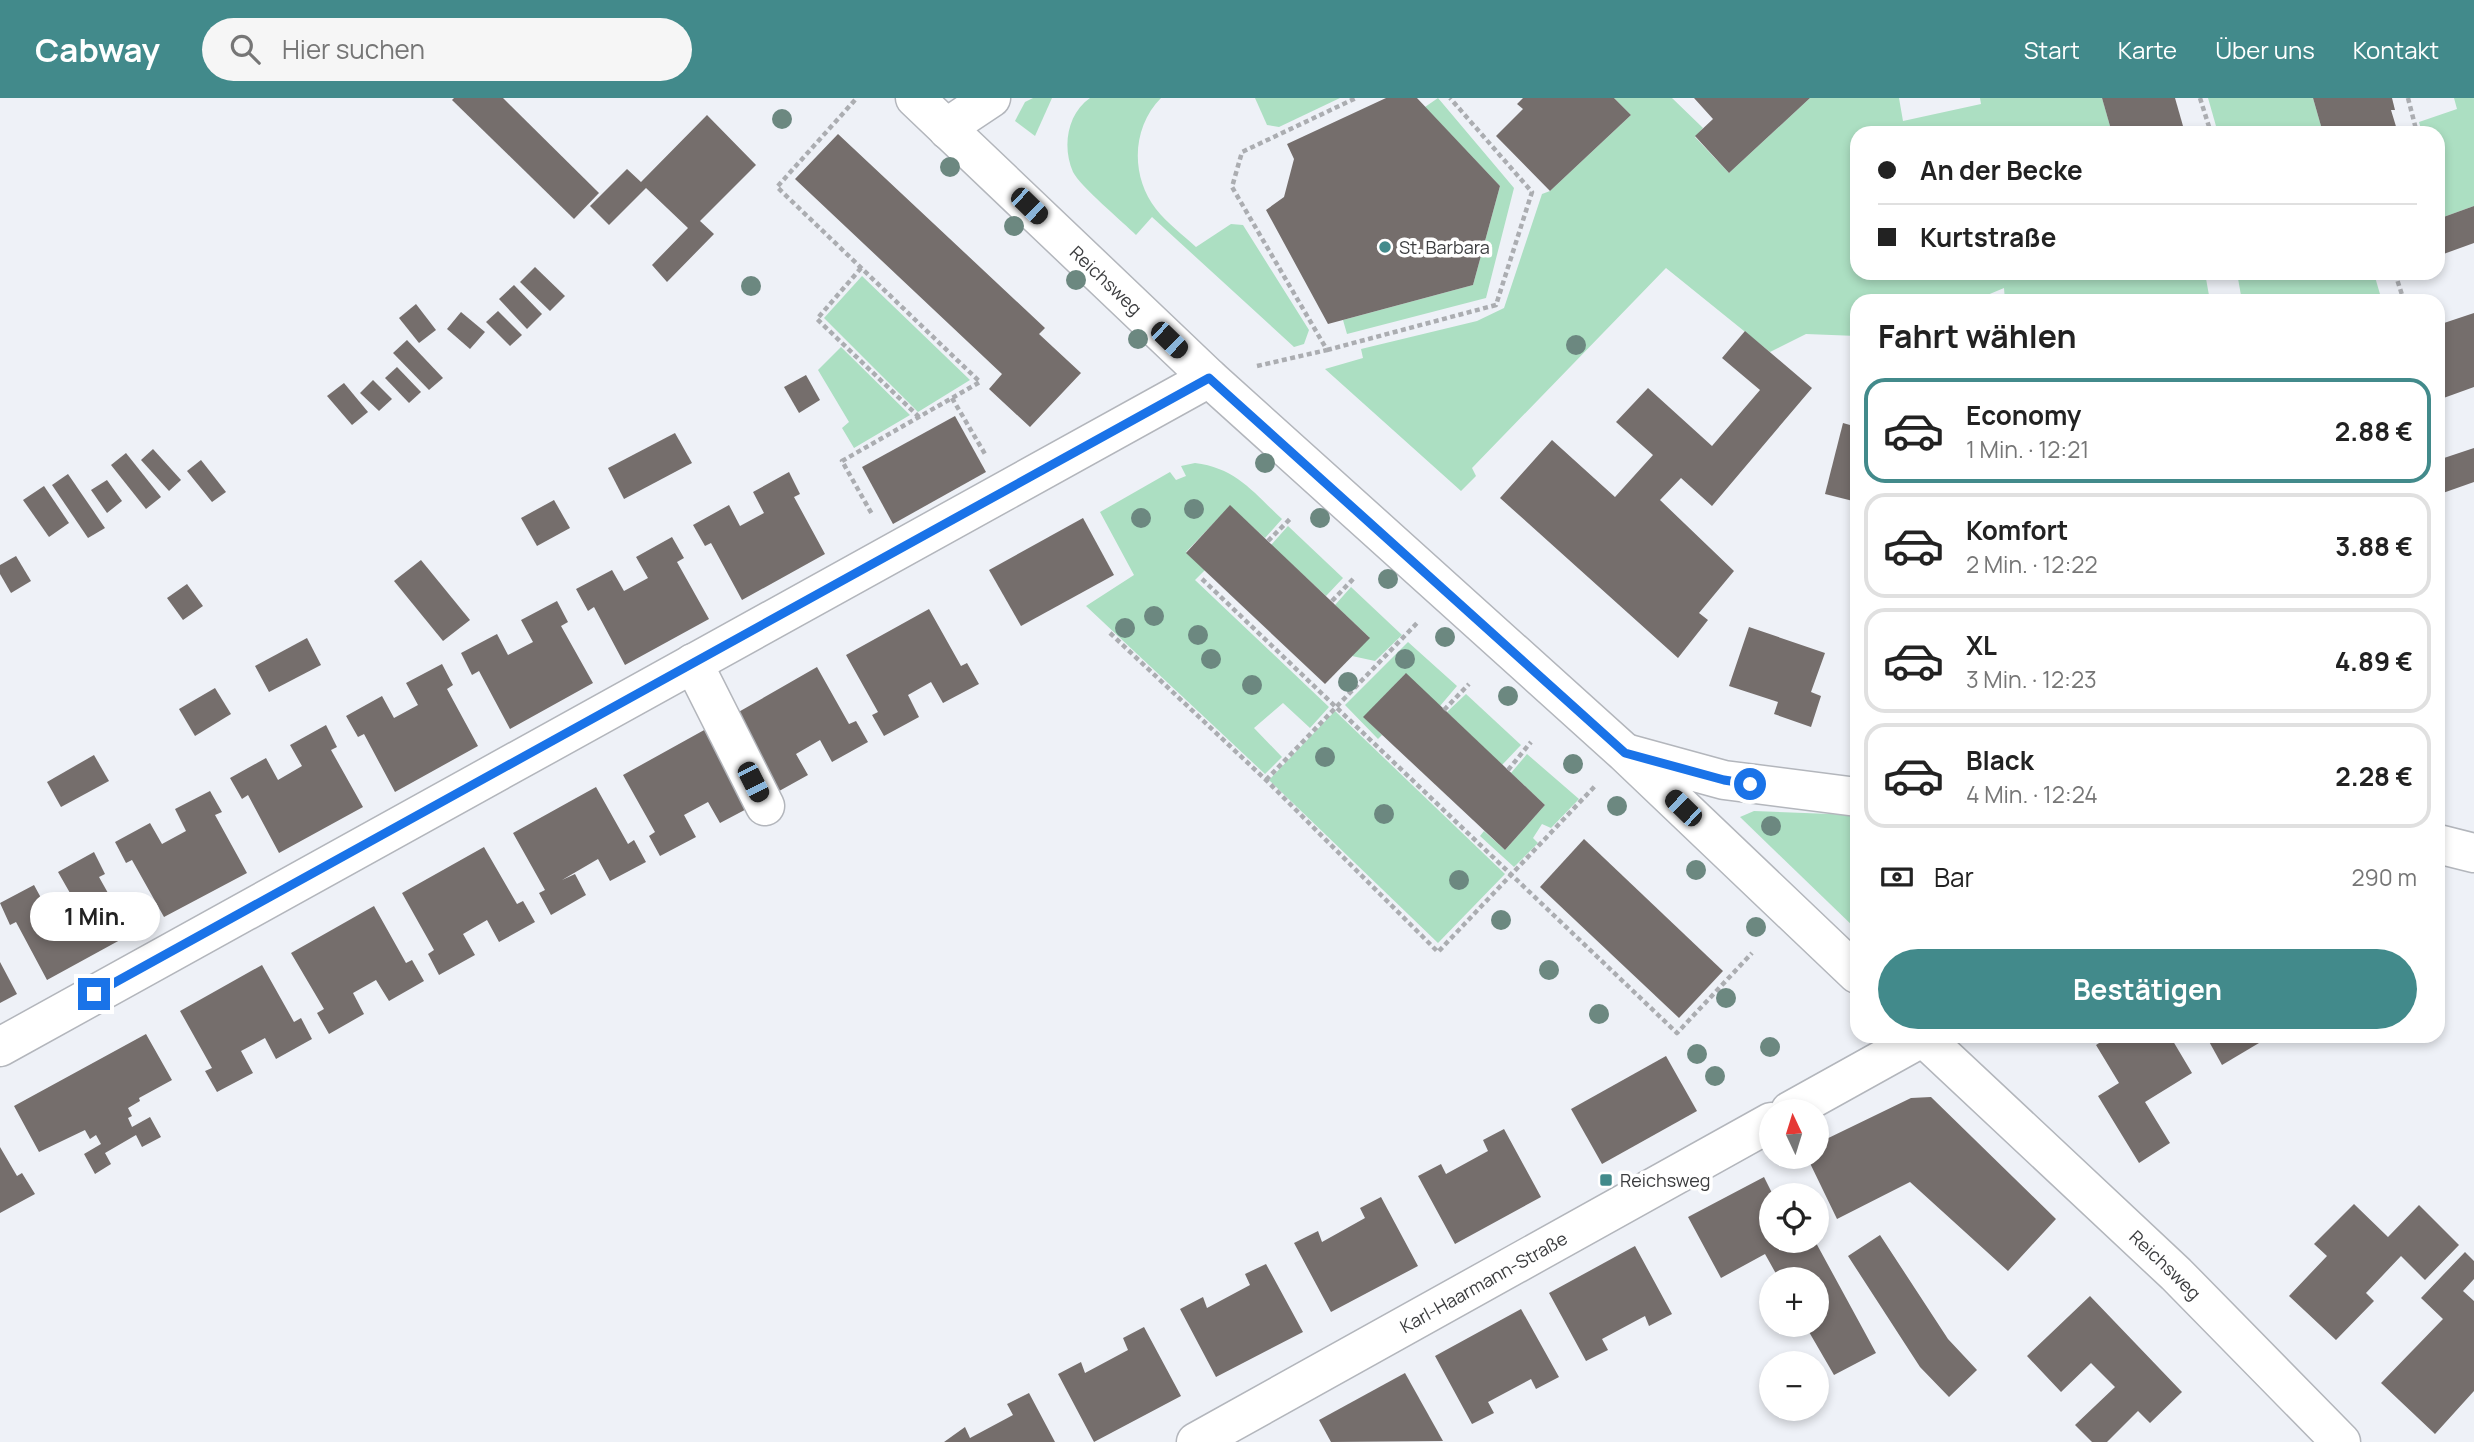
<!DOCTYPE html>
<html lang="de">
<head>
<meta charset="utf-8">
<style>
	:root { --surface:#fff; --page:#f6f6f6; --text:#222; --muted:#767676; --line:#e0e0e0; --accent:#428a8b }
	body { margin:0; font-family:Manrope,sans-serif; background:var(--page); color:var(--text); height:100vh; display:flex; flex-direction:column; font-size:26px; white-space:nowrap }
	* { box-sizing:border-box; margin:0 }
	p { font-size:23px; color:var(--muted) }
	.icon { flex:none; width:38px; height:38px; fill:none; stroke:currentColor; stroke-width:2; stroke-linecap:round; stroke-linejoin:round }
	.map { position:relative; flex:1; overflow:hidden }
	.sheet { position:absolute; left:1850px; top:196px; width:595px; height:749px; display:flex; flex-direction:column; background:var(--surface); border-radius:21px; box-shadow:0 4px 10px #0003 }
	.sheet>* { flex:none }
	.top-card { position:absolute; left:1850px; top:28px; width:595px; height:154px; border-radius:21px; box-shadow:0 4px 10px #0003; display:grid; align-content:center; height:154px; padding:0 28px; background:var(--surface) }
	.needle { width:46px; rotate:356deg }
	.controls { position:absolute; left:1759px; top:1001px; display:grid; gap:14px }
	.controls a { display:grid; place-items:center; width:70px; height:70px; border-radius:50%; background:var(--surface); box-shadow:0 4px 10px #0003; font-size:35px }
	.end { position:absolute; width:32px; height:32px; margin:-16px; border:9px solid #1a73e8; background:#fff; box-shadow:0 0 0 4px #fff }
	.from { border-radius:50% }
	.bubble { position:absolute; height:49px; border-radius:24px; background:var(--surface); box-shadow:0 4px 10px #0003; font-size:23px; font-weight:700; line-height:49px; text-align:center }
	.car { position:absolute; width:21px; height:42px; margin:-21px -10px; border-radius:9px; box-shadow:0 0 5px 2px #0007; background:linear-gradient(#222 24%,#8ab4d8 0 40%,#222 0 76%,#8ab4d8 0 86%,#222 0) }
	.top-card b { display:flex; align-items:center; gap:24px; height:66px; font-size:26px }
	.top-card b+b { border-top:2px solid var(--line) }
	.top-card i { width:18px; height:18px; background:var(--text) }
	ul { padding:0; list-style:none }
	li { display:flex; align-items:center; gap:21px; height:105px; margin:0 14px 10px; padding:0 14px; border:4px solid var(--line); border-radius:21px }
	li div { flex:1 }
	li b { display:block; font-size:26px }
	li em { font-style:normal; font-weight:700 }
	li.selected { border-color:var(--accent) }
	li>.icon { width:63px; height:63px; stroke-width:1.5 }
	h2 { padding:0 28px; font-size:32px; line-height:84px }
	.pay { display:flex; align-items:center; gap:18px; height:77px; padding:0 28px; font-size:26px }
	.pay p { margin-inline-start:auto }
	.action { display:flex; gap:14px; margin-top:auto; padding:14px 28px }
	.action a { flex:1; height:80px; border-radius:42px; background:var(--accent); color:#fff; font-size:28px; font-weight:700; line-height:80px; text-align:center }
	header { display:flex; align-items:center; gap:42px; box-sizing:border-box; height:98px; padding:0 35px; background:var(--accent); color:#fff }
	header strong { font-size:33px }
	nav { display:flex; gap:38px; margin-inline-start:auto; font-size:24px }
	.search { width:490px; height:63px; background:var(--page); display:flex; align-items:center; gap:18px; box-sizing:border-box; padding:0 24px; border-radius:38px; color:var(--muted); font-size:26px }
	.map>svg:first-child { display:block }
	.green { fill:#acdfc2 }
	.building { fill:#756e6c }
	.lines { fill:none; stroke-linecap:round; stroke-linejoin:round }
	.minor-casing { stroke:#b3b6bc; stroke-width:41 }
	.path { stroke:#abadb1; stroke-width:4.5; stroke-dasharray:5 3.5; stroke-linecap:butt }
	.minor { stroke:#fff; stroke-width:38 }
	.tree { fill:#6c8880 }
	.route { stroke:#1a73e8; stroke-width:9 }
	.poi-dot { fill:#428a8b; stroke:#fff; stroke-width:2.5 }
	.labels { text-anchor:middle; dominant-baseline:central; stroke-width:7; stroke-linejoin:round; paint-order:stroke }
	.poi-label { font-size:18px; fill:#3c3d3f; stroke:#fff; text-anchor:start }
	.street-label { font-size:18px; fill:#3c3d3f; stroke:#fff }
</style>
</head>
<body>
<header>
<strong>Cabway</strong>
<div class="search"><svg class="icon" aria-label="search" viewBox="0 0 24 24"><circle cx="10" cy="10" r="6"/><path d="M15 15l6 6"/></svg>Hier suchen</div>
<nav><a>Start</a><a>Karte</a><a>Über uns</a><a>Kontakt</a></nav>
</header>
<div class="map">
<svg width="2474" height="1344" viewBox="0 0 2474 1344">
	<rect width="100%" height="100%" fill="#eef1f7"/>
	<g class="green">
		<path d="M1033,0H1052L1035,38L1015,23L1025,4Z"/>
		<path d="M1090,0H1161C1132,29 1130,78 1156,111C1167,125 1183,137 1196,149L1231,126L1243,127L1309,232L1304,246L1294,249L1152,119L1136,137C1123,124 1080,88 1073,74C1062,49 1067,16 1090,0Z"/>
		<path d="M1255,0H1340L1279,29L1267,27Z"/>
		<path d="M1438,0L1514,90L1486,200L1347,236L1343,222L1473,187L1500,88L1425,9Z"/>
		<path d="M1614,0H1672L1703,30L1695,39L1729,75L1810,0H1899L1903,23L1981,6L1980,0H2102L2112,35H1857V175H2205L2210,203H2005L2004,190L1973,203H1857V238L1806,236L1770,254L1666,170L1472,370L1476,378L1461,393L1325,271L1363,260L1361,251L1477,223L1504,210L1542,96L1550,93L1631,17Z"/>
		<path d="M2208,0H2313L2323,35H2218Z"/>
		<path d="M2454,0H2474V108L2438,121V35H2422L2419,24L2457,11Z"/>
		<path d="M2237,175H2367L2375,179L2382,203H2242Z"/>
		<path d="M862,178L970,282L918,314L824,220Z"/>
		<path d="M841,249L910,317L854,350L842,330L849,324L818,272Z"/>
		<path d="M1195,365C1236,370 1253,394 1282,421L1265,440L1230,408L1186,454L1205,472L1195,482L1329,609L1310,630L1283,605L1254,630L1282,659L1265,676L1086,508L1134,477L1100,414L1170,374L1176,382L1186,378L1181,368Z"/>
		<path d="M1288,428L1343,480L1326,498L1271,447Z"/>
		<path d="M1351,489L1402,537L1375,563L1352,558L1369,539L1335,507Z"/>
		<path d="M1408,544L1457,588L1440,608L1405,576L1364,619L1382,637L1378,641L1345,607Z"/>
		<path d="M1466,596L1521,647L1502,667L1447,614Z"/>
		<path d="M1335,613L1505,776L1438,845L1269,682Z"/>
		<path d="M1527,656L1579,701L1551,730L1542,726L1533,740L1538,745L1514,769L1480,738L1484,733L1505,752L1545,707L1511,675Z"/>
		<path d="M1754,713L1857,717V832L1740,719Z"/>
	</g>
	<g class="building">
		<path d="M454,0H503L599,95L574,121L452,2Z"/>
		<path d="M1386,0H1417L1500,88L1473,187L1328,226L1266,112L1284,99L1294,61L1287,46Z"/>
		<path d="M1523,0H1614L1631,17L1550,93L1496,38L1523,11L1517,6Z"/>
		<path d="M1694,0H1810L1729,75L1695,38L1713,21Z"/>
		<path d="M2102,0H2175L2183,28L2161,35H2112Z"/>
		<path d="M2313,0H2392L2395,12H2391L2398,35H2323Z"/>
		<path d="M707,17L756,67L700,123L714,136L667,184L652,167L688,130L646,90L609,127L590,108L627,71L641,84Z"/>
		<path d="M838,36L1045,230L1039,236L1081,275L1030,329L989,291L1002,276L795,81Z"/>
		<path d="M2474,108V145L2438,158V121Z"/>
		<path d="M535,169L565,198L550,213L520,184Z"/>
		<path d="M514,187L542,216L527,231L499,201Z"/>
		<path d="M416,206L436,232L419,245L399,220Z"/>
		<path d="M498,213L522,237L510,248L486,224Z"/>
		<path d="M461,214L485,234L470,251L447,231Z"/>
		<path d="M2474,215V289L2438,302V227Z"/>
		<path d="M1745,233L1812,290L1712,408L1681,380L1660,402L1734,473L1699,515L1708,522L1678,560L1500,400L1552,342L1615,399L1653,357L1616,324L1648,290L1712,348L1760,292L1722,260Z"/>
		<path d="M407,242L443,280L429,292L393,255Z"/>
		<path d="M397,269L421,294L409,305L385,280Z"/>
		<path d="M806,277L820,302L799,315L784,289Z"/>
		<path d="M373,282L392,301L379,313L360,295Z"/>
		<path d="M344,285L368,314L352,327L327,298Z"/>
		<path d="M955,318L986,374L893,426L862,369Z"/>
		<path d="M1843,325L1857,329V404L1825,396Z"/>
		<path d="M675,335L692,365L624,401L608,370Z"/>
		<path d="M2474,350V384L2440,396L2438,362Z"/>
		<path d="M153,351L181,382L169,393L141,362Z"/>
		<path d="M126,355L161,399L146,411L111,367Z"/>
		<path d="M201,362L226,394L212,404L187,373Z"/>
		<path d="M789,374L800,396L794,399L825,456L742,502L711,445L705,448L693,427L729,407L740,428L764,415L753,394Z"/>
		<path d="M68,376L105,430L88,440L52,387Z"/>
		<path d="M107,382L122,403L107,415L91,392Z"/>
		<path d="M44,388L69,425L49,439L23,402Z"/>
		<path d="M554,402L570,430L537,448L521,420Z"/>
		<path d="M1230,407L1370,540L1325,586L1186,455Z"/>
		<path d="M1083,420L1114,477L1021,528L989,472Z"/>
		<path d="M672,439L684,460L677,464L709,521L625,567L594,509L588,513L576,491L612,472L624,493L648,480L636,459Z"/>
		<path d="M16,458L31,483L11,495L0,476V467Z"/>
		<path d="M421,462L470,522L443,543L394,483Z"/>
		<path d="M187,486L203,508L183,522L167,500Z"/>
		<path d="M557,503L568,524L561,528L593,585L510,631L479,573L472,577L461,555L497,536L508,557L533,544L521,522Z"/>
		<path d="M929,511L961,568L967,565L979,586L943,605L931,584L908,597L919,619L884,638L872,617L878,614L846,557Z"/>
		<path d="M1749,529L1825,555L1811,594L1821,598L1811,629L1774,616L1778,604L1729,588Z"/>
		<path d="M307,540L321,567L269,594L255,568Z"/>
		<path d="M442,566L453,587L447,591L478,648L395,694L364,636L358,639L346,618L382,598L394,620L418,607L406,585Z"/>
		<path d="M817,569L849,626L856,623L868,644L832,664L820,642L796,656L808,677L772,697L735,616Z"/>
		<path d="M1406,575L1545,707L1505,752L1363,619Z"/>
		<path d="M215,590L231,616L195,638L179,611Z"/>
		<path d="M326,627L337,649L331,652L363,709L279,755L248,697L242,701L230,680L266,660L278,682L302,668L290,647Z"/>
		<path d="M706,631L756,706L720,725L708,704L684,717L696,739L660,758L649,738L655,734L623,677Z"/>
		<path d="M94,657L109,683L61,709L47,684Z"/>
		<path d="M596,689L628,746L634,742L646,764L610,783L598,761L562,782L575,776L586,797L551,817L539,795L545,792L513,735Z"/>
		<path d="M210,693L222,714L215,717L247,775L164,819L132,762L126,765L115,744L150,725L162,746L186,733L175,711Z"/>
		<path d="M1584,741L1723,873L1679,920L1540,789Z"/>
		<path d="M484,749L517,806L523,803L535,824L499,844L487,822L463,836L475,857L439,877L428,856L434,852L402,795Z"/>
		<path d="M94,754L105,776L99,779L131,836L47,882L16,824L10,827L0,805L34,787L46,809L70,795L58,774Z"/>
		<path d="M374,808L406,865L412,862L424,883L389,903L376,882L353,895L364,916L329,936L317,915L324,911L291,855Z"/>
		<path d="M0,864L17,896L0,905Z"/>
		<path d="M262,867L294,924L301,920L312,941L276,961L265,940L241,953L253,975L217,994L205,973L212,970L180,913Z"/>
		<path d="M146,936L172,982L139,1000L140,1003L128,1010L132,1018L128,1020L132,1029L150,1019L161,1039L142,1049L136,1037L105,1055L111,1066L95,1076L84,1056L101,1046L96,1037L90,1041L85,1032L39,1054L14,1008Z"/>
		<path d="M2110,938H2170L2192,975L2145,1004L2170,1045L2139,1065L2098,998L2119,985L2096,947Z"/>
		<path d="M2206,938H2255L2259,945L2222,967Z"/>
		<path d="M1666,958L1697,1013L1602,1066L1571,1011Z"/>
		<path d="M1931,999L2056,1121L2008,1173L1910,1084L1837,1121L1807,1059H1816V1046L1911,1000Z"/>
		<path d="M1504,1031L1541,1099L1455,1146L1418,1078L1441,1066L1446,1076L1488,1053L1483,1042Z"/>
		<path d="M0,1049L17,1078L22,1075L35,1096L0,1115Z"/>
		<path d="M1764,1079L1773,1097L1771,1143H1815L1876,1255L1834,1277L1805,1227H1816V1181H1779L1765,1156L1721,1180L1688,1119Z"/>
		<path d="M1381,1099L1418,1168L1331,1214L1294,1145L1318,1133L1322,1144L1365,1120L1360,1110Z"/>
		<path d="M2354,1106L2388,1139L2419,1107L2459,1147L2425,1182L2401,1158L2366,1195L2374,1203L2336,1242L2289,1198L2327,1158L2314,1146Z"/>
		<path d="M1880,1137L1948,1241L1977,1272L1949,1299L1920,1269L1848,1158Z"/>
		<path d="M1635,1148L1672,1216L1649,1228L1645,1218L1602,1241L1608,1252L1586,1263L1549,1195Z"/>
		<path d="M2465,1154L2474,1163V1181L2463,1193L2474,1203V1293L2435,1336L2381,1285L2443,1221L2421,1200Z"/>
		<path d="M1266,1166L1303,1234L1216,1279L1180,1211L1203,1199L1207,1210L1250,1187L1245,1176Z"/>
		<path d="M2090,1198L2182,1294L2150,1325L2138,1313L2107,1344H2092L2075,1327L2115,1289L2091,1265L2061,1294L2027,1258Z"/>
		<path d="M1521,1211L1559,1279L1536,1291L1531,1281L1488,1304L1494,1315L1472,1326L1435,1258Z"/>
		<path d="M1144,1229L1181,1298L1094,1344L1058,1276L1081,1264L1085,1275L1128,1252L1123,1240Z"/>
		<path d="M1405,1275L1443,1343L1331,1344L1319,1322Z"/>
		<path d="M1029,1295L1055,1344H944L965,1329L970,1340L1013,1317L1007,1306Z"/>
	</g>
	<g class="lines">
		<g class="minor-casing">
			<g id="minor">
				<path id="s1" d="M915,0L1209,280L1625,655L1857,876"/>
				<path d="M948,32L955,24L991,0"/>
				<path d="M693,565L765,708"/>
				<path d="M1629,656L1724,682L1857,699"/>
				<path d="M2438,746L2474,755"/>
				<path id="s2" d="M1922,938L2176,1176L2341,1344"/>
				<path d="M0,949L1209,280"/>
				<path d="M1790,1013L1925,938"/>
				<path id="s3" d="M1196,1344L1771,1024"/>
			</g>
		</g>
		<g class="path">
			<path d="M2200,0L2211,35"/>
			<path d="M2408,0L2417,35"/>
			<path d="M855,2L777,89L980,284L842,363L873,418"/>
			<path d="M861,170L817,221L919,319"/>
			<path d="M2395,175L2404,203"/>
			<path d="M1327,252L1496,207L1532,94L1450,0"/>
			<path d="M1257,268L1327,252L1232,89L1242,54L1356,0"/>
			<path d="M952,300L985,356"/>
			<path d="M1268,443L1292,419"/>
			<path d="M1202,481L1677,935L1752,855"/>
			<path d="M1332,503L1355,479"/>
			<path d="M1110,535L1266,682L1438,854L1596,687"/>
			<path d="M1444,612L1469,586"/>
			<path d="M1508,672L1531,644"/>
			<path d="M1266,682L1418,524"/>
		</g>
		<use href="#minor" class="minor"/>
	</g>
	<g class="tree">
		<circle cx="782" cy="21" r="10"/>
		<circle cx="950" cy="69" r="10"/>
		<circle cx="1014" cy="128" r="10"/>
		<circle cx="1076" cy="182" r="10"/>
		<circle cx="751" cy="188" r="10"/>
		<circle cx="1138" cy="241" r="10"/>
		<circle cx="1576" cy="247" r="10"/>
		<circle cx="1265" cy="365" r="10"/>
		<circle cx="1194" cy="411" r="10"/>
		<circle cx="1141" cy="420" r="10"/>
		<circle cx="1320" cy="420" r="10"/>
		<circle cx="1388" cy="481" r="10"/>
		<circle cx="1154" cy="518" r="10"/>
		<circle cx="1125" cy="530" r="10"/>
		<circle cx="1198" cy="537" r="10"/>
		<circle cx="1445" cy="539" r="10"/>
		<circle cx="1211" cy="561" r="10"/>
		<circle cx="1405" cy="561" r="10"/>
		<circle cx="1348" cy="584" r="10"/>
		<circle cx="1252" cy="587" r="10"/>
		<circle cx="1508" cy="598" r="10"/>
		<circle cx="1325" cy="659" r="10"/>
		<circle cx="1573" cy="666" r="10"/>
		<circle cx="1617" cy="708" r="10"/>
		<circle cx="1384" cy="716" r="10"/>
		<circle cx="1771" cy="728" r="10"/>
		<circle cx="1696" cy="772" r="10"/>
		<circle cx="1459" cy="782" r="10"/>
		<circle cx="1501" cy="822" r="10"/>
		<circle cx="1756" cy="829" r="10"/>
		<circle cx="1549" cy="872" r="10"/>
		<circle cx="1726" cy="900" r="10"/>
		<circle cx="1599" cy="916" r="10"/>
		<circle cx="1770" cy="949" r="10"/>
		<circle cx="1697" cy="956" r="10"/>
		<circle cx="1715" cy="978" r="10"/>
	</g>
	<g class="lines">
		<path class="route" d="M94,896L1209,280L1625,655L1724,682L1750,686"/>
	</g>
	<g class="poi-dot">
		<circle cx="1385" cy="149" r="7"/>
		<rect x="1599" y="1075" width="14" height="14" rx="3.5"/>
	</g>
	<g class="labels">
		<g class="poi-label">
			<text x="1399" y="149">St. Barbara</text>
			<text x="1620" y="1082">Reichsweg</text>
		</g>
		<g class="street-label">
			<text stroke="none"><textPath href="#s1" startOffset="264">Reichsweg</textPath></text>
			<text stroke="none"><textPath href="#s2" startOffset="334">Reichsweg</textPath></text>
			<text stroke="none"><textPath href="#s3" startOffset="329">Karl-Haarmann-Straße</textPath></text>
		</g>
	</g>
</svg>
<div class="controls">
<a><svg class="needle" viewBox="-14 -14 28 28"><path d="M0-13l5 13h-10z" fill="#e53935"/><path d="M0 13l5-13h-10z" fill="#767676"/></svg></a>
<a><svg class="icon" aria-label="locate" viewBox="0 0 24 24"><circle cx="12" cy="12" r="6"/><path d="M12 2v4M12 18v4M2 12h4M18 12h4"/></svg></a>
<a>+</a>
<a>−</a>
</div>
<i class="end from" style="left:1750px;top:686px"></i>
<i class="end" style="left:94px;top:896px"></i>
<div class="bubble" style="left:30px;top:794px;width:130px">1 Min.</div>
<i class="car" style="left:1029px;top:108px;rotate:134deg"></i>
<i class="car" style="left:1169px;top:242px;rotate:134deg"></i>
<i class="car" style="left:753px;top:684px;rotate:153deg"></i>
<i class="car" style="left:1683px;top:710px;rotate:314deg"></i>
<div class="top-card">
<b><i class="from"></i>An der Becke</b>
<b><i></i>Kurtstraße</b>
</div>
<section class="sheet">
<h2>Fahrt wählen</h2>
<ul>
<li class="selected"><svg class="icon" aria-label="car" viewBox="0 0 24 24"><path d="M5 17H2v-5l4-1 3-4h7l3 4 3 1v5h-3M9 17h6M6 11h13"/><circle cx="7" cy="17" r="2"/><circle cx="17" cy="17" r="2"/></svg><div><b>Economy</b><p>1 Min. · 12:21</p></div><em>2.88 €</em></li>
<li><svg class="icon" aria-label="car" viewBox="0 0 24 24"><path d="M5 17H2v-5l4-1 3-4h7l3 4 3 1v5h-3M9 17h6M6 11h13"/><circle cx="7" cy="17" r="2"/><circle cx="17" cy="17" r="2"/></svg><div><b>Komfort</b><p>2 Min. · 12:22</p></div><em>3.88 €</em></li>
<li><svg class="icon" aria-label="car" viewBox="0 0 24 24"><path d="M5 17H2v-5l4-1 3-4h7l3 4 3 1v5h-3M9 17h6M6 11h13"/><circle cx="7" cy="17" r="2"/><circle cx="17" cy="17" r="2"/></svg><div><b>XL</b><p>3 Min. · 12:23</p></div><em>4.89 €</em></li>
<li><svg class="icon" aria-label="car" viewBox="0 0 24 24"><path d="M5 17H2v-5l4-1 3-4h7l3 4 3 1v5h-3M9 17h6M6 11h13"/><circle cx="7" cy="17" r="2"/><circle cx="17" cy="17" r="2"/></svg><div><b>Black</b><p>4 Min. · 12:24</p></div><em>2.28 €</em></li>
</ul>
<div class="pay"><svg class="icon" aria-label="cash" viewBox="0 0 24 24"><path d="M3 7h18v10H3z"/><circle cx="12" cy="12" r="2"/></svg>Bar<p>290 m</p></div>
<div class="action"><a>Bestätigen</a></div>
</section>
</div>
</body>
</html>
